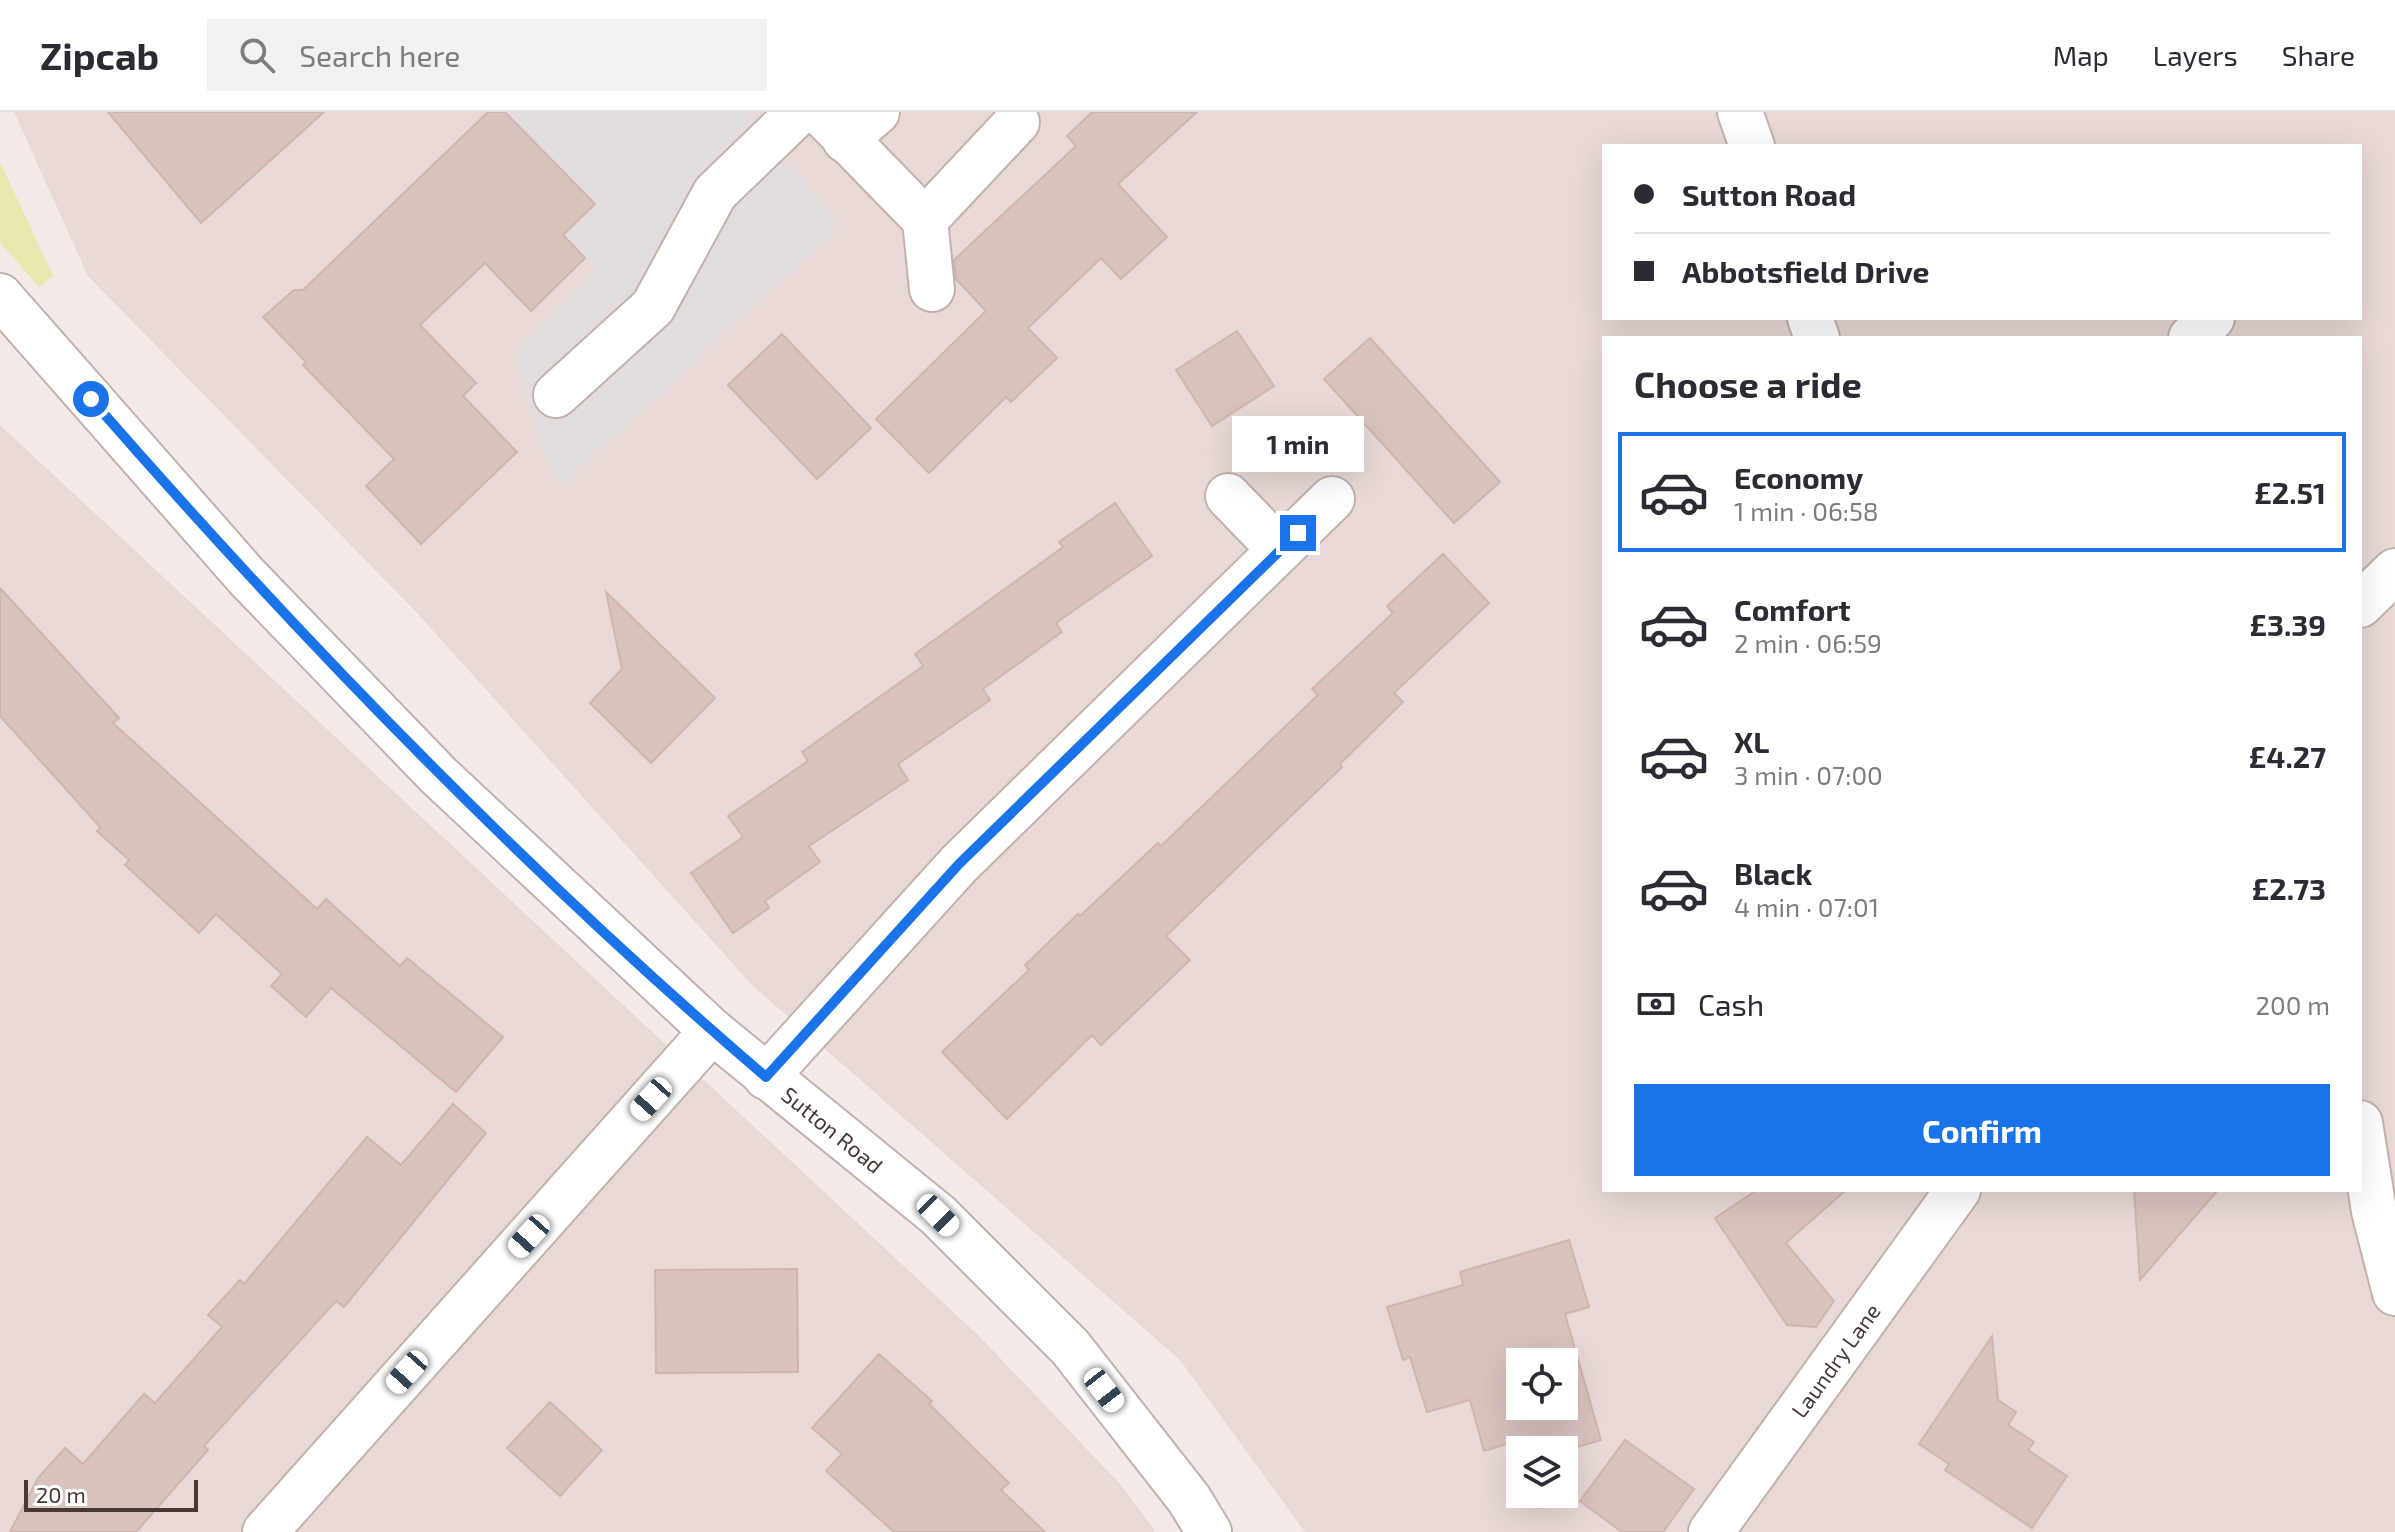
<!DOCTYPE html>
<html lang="en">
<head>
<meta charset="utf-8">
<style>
	:root { --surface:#fff; --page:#f2f2f3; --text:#2b2b33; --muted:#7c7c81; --line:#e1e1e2; --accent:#1a73e8 }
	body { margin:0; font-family:"Exo 2",sans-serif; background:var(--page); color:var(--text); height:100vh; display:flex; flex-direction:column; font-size:30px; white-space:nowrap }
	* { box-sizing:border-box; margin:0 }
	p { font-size:26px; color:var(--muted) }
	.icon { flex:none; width:44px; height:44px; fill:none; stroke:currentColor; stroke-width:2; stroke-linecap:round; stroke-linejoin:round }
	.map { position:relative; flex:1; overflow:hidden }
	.sheet { position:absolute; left:1602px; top:224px; width:760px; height:856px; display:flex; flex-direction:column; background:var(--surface); border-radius:0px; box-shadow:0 8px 32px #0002 }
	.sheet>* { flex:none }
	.hud { position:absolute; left:1602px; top:32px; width:760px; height:176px; border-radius:0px; box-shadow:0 8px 32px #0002; display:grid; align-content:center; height:176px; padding:0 32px; background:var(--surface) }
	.buttons { position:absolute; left:1506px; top:1236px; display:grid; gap:16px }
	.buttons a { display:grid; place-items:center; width:72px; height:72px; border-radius:0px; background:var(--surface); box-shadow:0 8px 32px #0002; font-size:40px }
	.scale { position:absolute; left:24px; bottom:20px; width:174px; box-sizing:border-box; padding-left:8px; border:4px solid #473836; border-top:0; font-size:22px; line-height:28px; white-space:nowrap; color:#473836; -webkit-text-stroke:6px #fff; paint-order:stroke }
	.end { position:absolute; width:36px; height:36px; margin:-18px; border:10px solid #1a73e8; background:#fff; box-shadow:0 0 0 4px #fff }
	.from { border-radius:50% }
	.bubble { position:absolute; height:56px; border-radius:0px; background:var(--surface); box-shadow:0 8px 32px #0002; font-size:26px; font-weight:700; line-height:56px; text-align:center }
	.car { position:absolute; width:24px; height:48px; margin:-24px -12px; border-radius:10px; box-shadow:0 0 6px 2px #0007; background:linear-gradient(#fff 24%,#345 0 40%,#fff 0 76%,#345 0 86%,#fff 0) }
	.hud b { display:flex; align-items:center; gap:28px; height:76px; font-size:30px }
	.hud b+b { border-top:2px solid var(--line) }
	.hud i { width:20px; height:20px; background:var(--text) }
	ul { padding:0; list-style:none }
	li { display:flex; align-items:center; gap:24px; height:120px; margin:0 16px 12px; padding:0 16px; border:4px solid transparent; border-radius:0px }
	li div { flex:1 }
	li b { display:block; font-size:30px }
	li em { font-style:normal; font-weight:700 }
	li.active { border-color:var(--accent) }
	li>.icon { width:72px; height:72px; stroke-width:1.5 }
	h2 { padding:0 32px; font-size:36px; line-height:96px }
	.pay { display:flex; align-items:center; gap:20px; height:88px; padding:0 32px; font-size:30px }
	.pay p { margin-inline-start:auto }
	.primary-button { display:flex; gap:16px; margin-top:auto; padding:16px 32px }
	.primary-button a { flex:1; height:92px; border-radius:0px; background:var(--accent); color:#fff; font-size:32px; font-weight:700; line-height:92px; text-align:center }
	header { display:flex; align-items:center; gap:48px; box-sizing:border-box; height:112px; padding:0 40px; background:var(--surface); border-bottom:2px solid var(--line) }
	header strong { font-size:38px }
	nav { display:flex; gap:44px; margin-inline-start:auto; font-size:28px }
	.search { width:560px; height:72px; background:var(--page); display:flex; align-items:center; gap:20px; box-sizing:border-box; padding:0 28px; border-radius:0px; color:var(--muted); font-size:30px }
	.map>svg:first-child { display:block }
	.residential { fill:#e8d9d5; fill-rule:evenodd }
	.green { fill:#e9e8af }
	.parking { fill:#e2dddc }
	.building { fill:#d9c3bf; stroke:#d1b4af; stroke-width:2; fill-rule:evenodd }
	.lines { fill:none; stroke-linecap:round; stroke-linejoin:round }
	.minor-casing { stroke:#c3b1ac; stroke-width:48 }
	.minor { stroke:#fff; stroke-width:44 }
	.route { stroke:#1a73e8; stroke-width:10 }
	.labels { text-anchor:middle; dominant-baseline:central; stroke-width:8; stroke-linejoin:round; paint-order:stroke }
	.street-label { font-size:22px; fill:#473836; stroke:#fff }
</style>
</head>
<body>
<header>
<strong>Zipcab</strong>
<div class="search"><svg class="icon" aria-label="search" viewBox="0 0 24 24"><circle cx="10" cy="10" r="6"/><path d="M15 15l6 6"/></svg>Search here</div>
<nav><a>Map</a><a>Layers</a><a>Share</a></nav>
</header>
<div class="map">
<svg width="2395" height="1420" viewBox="0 0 2395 1420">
	<rect width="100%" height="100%" fill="#f4eae7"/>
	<g class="residential">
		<path d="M14,0H2395V1420H1305L1180,1248L752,873L418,502L88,164ZM1604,34H2360V206H1604ZM1604,226H2360V1078H1604ZM1520,1250H1564V1294H1520ZM1520,1338H1564V1382H1520Z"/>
		<path d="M0,313L979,1224L1120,1372L1156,1420H0Z"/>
	</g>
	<path class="green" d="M0,50L53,164L39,175L0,130Z"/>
	<path class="parking" d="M505,0H748L842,113L561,377L538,328L513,241L596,158L563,123L595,92Z"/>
	<g class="building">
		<path d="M108,0H324L201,111Z"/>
		<path d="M488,0H505L595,92L563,123L585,146L531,199L485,151L420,213L476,271L463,284L517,340L421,432L366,374L394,347L303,253L306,250L263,205L294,178H303Z"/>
		<path d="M1092,0H1197L1118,72L1167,125L1121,167L1101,146L1028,216L1057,246L1011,290L1006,285L929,361L876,307L986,199L956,167L954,148L1076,34L1067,24Z"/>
		<path d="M1237,219L1274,274L1212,314L1176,258Z"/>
		<path d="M782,222L871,316L817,367L728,273Z"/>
		<path d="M1370,226L1500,370L1454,411L1324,267Z"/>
		<path d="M1115,391L1152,444L1056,511L1062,520L983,577L990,588L898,652L908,668L809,734L820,750L765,789L769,796L733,821L691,761L743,725L728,704L808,649L802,640L923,554L915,542L1063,435L1059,430Z"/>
		<path d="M1443,442L1489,491L1394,581L1403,590L1340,652L1342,655L1166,824L1190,848L1101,933L1092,923L1007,1007L942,940L1029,858L1025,853L1078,802L1080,804L1158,731L1161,734L1318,583L1312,577L1393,501L1387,494Z"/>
		<path d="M0,476L119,606L113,611L317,797L326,787L400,854L407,846L503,925L456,980L331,876L306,905L271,874L282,862L216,802L199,821L125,753L129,748L97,719L101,716L0,604Z"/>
		<path d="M606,480L715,586L651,651L590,591L622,557Z"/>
		<path d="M453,992L486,1021L344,1195L336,1189L204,1334L208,1338L136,1420H10L38,1366L65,1336L83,1352L144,1282L155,1291L222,1215L208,1203L240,1168L244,1172L367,1025L401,1053Z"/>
		<path d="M1757,1078H1846L1786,1131L1834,1189L1816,1215L1787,1213L1715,1106Z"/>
		<path d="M2134,1078H2218L2140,1168Z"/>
		<path d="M1569,1128L1589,1195L1565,1202L1601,1328L1564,1339L1520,1338V1352L1517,1353L1510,1331L1484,1339L1470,1288L1427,1300L1410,1245L1403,1248L1387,1195L1463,1173L1460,1160ZM1520,1250H1564V1294H1520Z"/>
		<path d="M797,1157L798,1260L656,1261L655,1158Z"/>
		<path d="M1992,1224L1998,1288L2016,1300L2008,1313L2034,1330L2028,1338L2067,1364L2032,1416L1945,1358L1949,1352L1919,1332Z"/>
		<path d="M879,1242L932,1289L929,1292L1009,1371L1001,1378L1045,1420H894L826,1359L842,1342L812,1316Z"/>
		<path d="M550,1290L602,1338L560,1384L507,1336Z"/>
		<path d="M1625,1328L1694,1377L1663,1420H1622L1580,1389Z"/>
	</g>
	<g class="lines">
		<g class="minor-casing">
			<g id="minor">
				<path d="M820,0L925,108"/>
				<path d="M1740,0L1752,34"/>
				<path d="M845,28L877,0"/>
				<path d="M932,177L925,108L1017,10"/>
				<path id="s1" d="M0,184L247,465L438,663L712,919L938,1103L1070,1235L1189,1387L1209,1420"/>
				<path d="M1810,206L1817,226"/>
				<path d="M2191,226L2212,206"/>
				<path d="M556,283L653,195L715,81L799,0"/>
				<path d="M1228,384L1280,438"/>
				<path d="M2360,493L2395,459"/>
				<path d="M766,965L959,752L1332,387"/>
				<path d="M2360,1011L2374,1099L2395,1181"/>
				<path d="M265,1420L712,919"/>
				<path id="s2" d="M1711,1420L1958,1078"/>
			</g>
		</g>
		<use href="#minor" class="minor"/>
	</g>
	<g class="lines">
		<path class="route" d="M91,287C301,528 523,757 766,965L959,752L1298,421"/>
	</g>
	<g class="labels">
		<g class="street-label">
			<text stroke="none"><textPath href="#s1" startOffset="1180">Sutton Road</textPath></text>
			<text stroke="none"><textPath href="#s2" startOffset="212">Laundry Lane</textPath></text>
		</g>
	</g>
</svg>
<div class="buttons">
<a><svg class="icon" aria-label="locate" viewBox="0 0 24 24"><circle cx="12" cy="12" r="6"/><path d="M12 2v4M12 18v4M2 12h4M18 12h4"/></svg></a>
<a><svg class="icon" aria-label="layers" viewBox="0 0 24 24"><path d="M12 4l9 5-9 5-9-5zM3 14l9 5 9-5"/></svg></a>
</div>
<div class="scale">20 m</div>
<i class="end from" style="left:91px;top:287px"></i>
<i class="end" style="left:1298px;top:421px"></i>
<div class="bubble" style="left:1232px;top:304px;width:132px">1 min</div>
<i class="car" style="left:651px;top:987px;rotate:222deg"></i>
<i class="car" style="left:938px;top:1103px;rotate:135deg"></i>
<i class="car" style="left:529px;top:1124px;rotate:222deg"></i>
<i class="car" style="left:407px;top:1260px;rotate:222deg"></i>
<i class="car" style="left:1104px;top:1278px;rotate:142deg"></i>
<div class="hud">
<b><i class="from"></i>Sutton Road</b>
<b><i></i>Abbotsfield Drive</b>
</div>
<section class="sheet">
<h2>Choose a ride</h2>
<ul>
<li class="active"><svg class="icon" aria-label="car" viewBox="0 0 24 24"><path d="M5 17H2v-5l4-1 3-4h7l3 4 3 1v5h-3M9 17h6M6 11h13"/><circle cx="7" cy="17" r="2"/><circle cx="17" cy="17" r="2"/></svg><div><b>Economy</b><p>1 min · 06:58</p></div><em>£2.51</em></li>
<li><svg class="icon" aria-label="car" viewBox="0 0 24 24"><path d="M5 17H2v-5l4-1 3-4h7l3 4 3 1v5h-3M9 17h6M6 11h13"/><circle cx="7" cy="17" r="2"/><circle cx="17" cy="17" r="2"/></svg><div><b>Comfort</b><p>2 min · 06:59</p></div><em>£3.39</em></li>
<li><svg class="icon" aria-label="car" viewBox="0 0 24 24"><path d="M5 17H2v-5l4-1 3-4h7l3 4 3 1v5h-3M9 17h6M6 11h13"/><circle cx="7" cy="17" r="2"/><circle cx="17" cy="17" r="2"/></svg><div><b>XL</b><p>3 min · 07:00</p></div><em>£4.27</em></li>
<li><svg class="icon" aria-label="car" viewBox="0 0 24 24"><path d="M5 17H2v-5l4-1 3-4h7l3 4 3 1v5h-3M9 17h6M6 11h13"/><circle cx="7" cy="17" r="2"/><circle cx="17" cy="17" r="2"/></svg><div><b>Black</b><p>4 min · 07:01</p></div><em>£2.73</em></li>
</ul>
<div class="pay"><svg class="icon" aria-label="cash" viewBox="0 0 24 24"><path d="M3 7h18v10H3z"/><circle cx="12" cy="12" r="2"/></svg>Cash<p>200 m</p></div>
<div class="primary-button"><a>Confirm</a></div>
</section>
</div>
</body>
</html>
